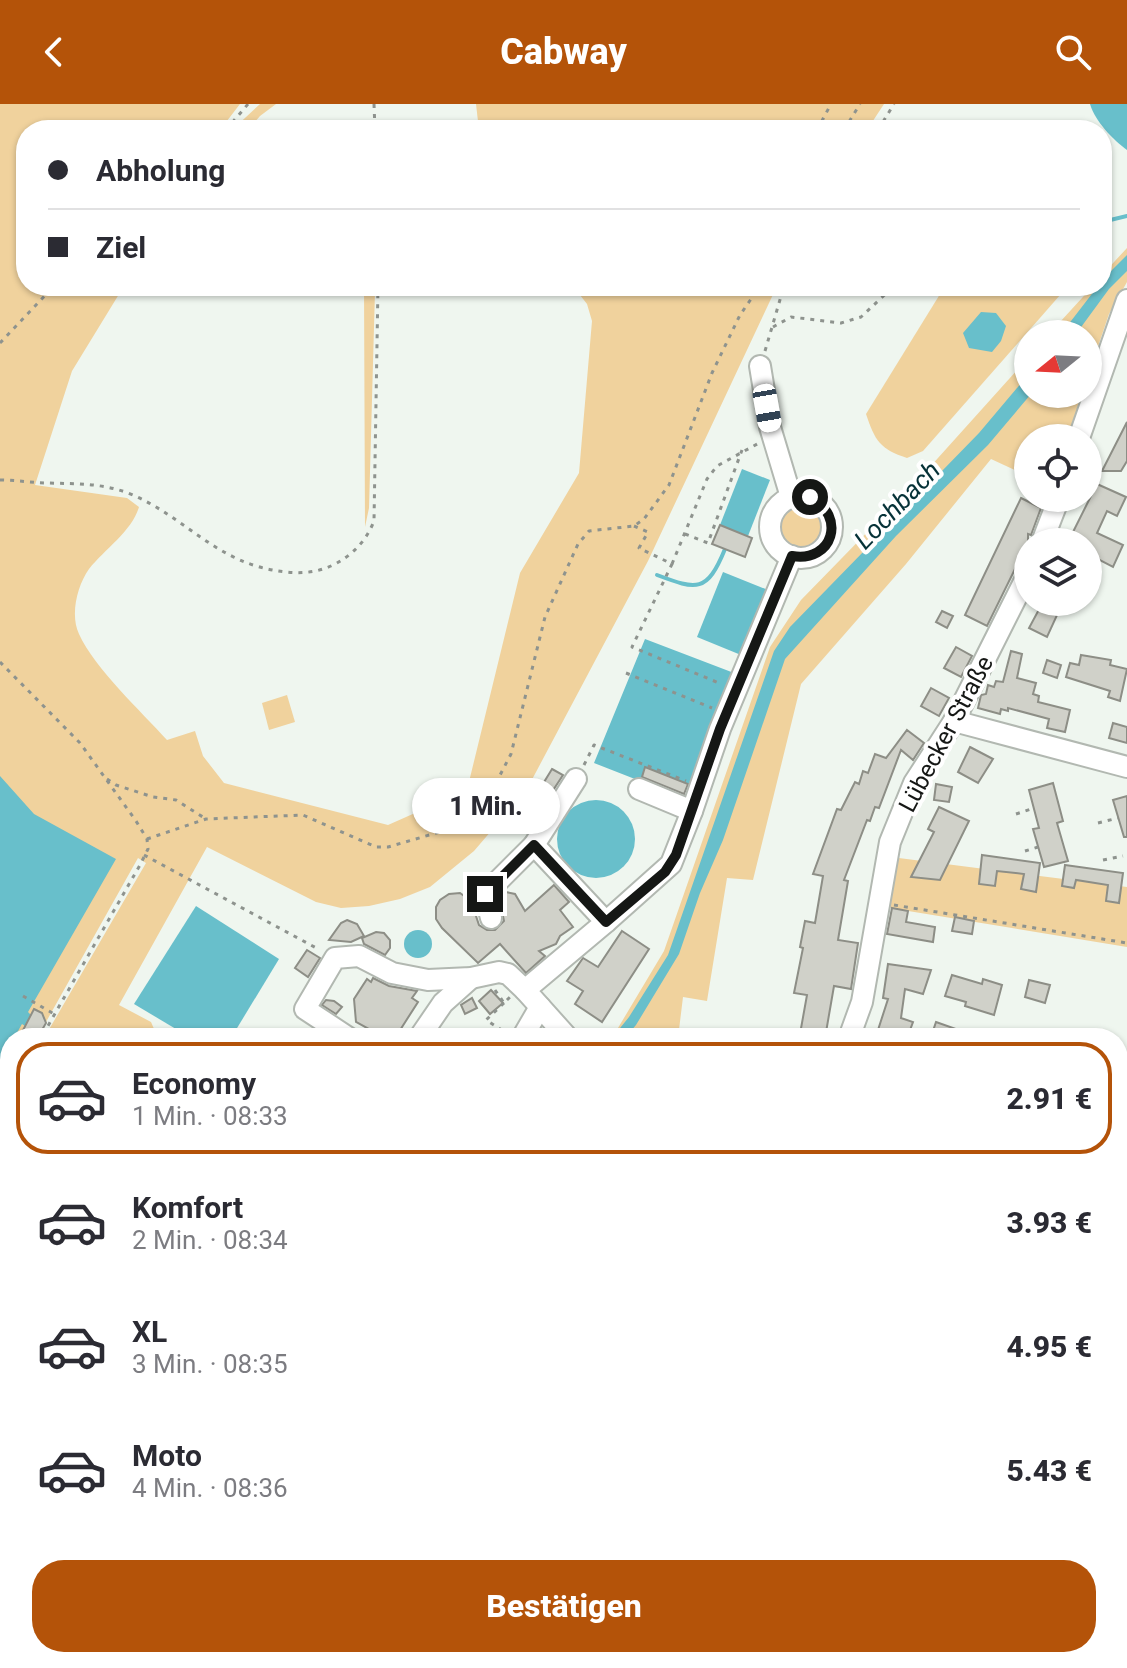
<!DOCTYPE html>
<html lang="de">
<head>
<meta charset="utf-8">
<style>
	:root { --surface:#fff; --page:#f7f7f7; --text:#2b2b33; --muted:#7c7c81; --line:#e1e1e2; --accent:#b45309 }
	body { margin:0; font-family:Roboto,sans-serif; background:var(--page); color:var(--text); height:100vh; display:flex; flex-direction:column; font-size:30px; white-space:nowrap }
	* { box-sizing:border-box; margin:0 }
	p { font-size:26px; color:var(--muted) }
	.icon { flex:none; width:44px; height:44px; fill:none; stroke:currentColor; stroke-width:2; stroke-linecap:round; stroke-linejoin:round }
	.map { position:relative; flex:1; overflow:hidden }
	.side { position:absolute; left:0px; top:924px; width:1128px; height:640px; display:flex; flex-direction:column; background:var(--surface); border-radius:32px 32px 0 0; box-shadow:0 2px 6px #0004 }
	.side>* { flex:none }
	.banner { position:absolute; left:16px; top:16px; width:1096px; height:176px; border-radius:32px; box-shadow:0 2px 6px #0004; display:grid; align-content:center; height:176px; padding:0 32px; background:var(--surface) }
	.needle { width:52px; rotate:252deg }
	.tools { position:absolute; left:1014px; top:216px; display:grid; gap:16px }
	.tools a { display:grid; place-items:center; width:88px; height:88px; border-radius:50%; background:var(--surface); box-shadow:0 2px 6px #0004; font-size:40px }
	.end { position:absolute; width:36px; height:36px; margin:-18px; border:10px solid #151715; background:#fff; box-shadow:0 0 0 4px #fff }
	.from { border-radius:50% }
	.bubble { position:absolute; height:56px; border-radius:28px; background:var(--surface); box-shadow:0 2px 6px #0004; font-size:26px; font-weight:800; line-height:56px; text-align:center }
	.car { position:absolute; width:24px; height:48px; margin:-24px -12px; border-radius:10px; box-shadow:0 0 6px 2px #0007; background:linear-gradient(#fff 24%,#345 0 40%,#fff 0 76%,#345 0 86%,#fff 0) }
	.banner b { display:flex; align-items:center; gap:28px; height:76px; font-size:30px }
	.banner b+b { border-top:2px solid var(--line) }
	.banner i { width:20px; height:20px; background:var(--text) }
	ul { padding:14px 0 0; list-style:none }
	li { display:flex; align-items:center; gap:24px; height:112px; margin:0 16px 12px; padding:0 16px; border:4px solid transparent; border-radius:32px }
	li div { flex:1 }
	li b { display:block; font-size:30px }
	li em { font-style:normal; font-weight:800 }
	li.on { border-color:var(--accent) }
	li>.icon { width:72px; height:72px; stroke-width:1.5 }
	.cta { display:flex; gap:16px; margin-top:auto; padding:16px 32px }
	.cta a { flex:1; height:92px; border-radius:32px; background:var(--accent); color:#fff; font-size:32px; font-weight:800; line-height:92px; text-align:center }
	header { display:flex; justify-content:space-between; align-items:center; height:104px; padding:0 32px; background:var(--accent); color:#fff; font-size:36px; font-weight:800 }
	.map>svg:first-child { display:block }
	.green { fill:#f0d29d }
	.water { fill:#68bfcb }
	.lines { fill:none; stroke-linecap:round; stroke-linejoin:round }
	.stream { stroke:#68bfcb; stroke-width:4 }
	.building { fill:#d0d1c9; stroke:#8d8e86; stroke-width:2 }
	.minor-casing { stroke:#b2b8b1; stroke-width:24 }
	.major-casing { stroke:#d0d1d0; stroke-width:30 }
	.path { stroke:#8e938e; stroke-width:3; stroke-dasharray:4 6; stroke-linecap:butt }
	.minor { stroke:#fff; stroke-width:20 }
	.major { stroke:#71e1ce; stroke-width:26 }
	.route { stroke:#151715; stroke-width:10 }
	.labels { text-anchor:middle; dominant-baseline:central; stroke-width:8; stroke-linejoin:round; paint-order:stroke }
	.street-label { font-size:24px; fill:#151715; stroke:#fff }
	.water-label { font-size:26px; font-style:italic; fill:#063238; stroke:#fff }
</style>
</head>
<body>
<header><svg class="icon" aria-label="back" viewBox="0 0 24 24"><path d="M15 5l-7 7 7 7"/></svg>Cabway<svg class="icon" aria-label="search" viewBox="0 0 24 24"><circle cx="10" cy="10" r="6"/><path d="M15 15l6 6"/></svg></header>
<div class="map">
<svg width="1127" height="1564" viewBox="0 0 1127 1564">
	<rect width="100%" height="100%" fill="#eff6ef"/>
	<g class="green">
		<path d="M0,0H240L220,26H26V182H124L72,267L35,381L127,394L139,403C132,427 105,445 89,465C77,482 70,511 79,530C95,565 141,607 167,636L195,627L203,652L224,679L388,721L467,686L520,469L579,369L592,217L587,200L573,182H777L648,457L527,685L474,747L430,783L400,795L369,802L341,804L316,798L207,743L119,901L151,918L158,934H73L67,931L65,934H44L146,759L138,754L37,934H10V981L0,988Z"/>
		<path d="M260,0H276L260,12L248,26H232Z"/>
		<path d="M476,0H884L867,26H479Z"/>
		<path d="M1127,144V178L1109,210L1088,272V230H1049L1093,182H1102V171Z"/>
		<path d="M364,182H371V186L375,187L369,404L365,423Z"/>
		<path d="M945,182H1068L923,347L907,354C880,345 875,337 866,310Z"/>
		<path d="M1028,254V290H1082L1067,334H1028V372L991,355L906,460L801,580L753,776L727,774L707,897L683,893L678,934H612L664,847L770,543L801,496L920,374Z"/>
		<circle cx="800" cy="423" r="26"/>
		<path d="M287,591L295,618L269,626L262,599Z"/>
		<path d="M891,753L1127,783V843L890,804L891,797H886Z"/>
		<path d="M0,1010L10,1011V1075L0,1080Z"/>
		<path d="M0,1246L10,1249V1554H808L812,1564H0Z"/>
	</g>
	<g class="water">
		<path d="M1090,0H1127V46C1113,36 1095,17 1090,0Z"/>
		<path d="M1127,151V167L1109,185L1076,230H1061L1098,182H1102V176Z"/>
		<path d="M981,208L996,209L1006,222L1001,237L992,248L969,244L963,229Z"/>
		<path d="M1028,271V290H1031L988,341L896,432L785,555L723,736L700,789L679,850L636,921L625,934H612L629,913L668,851L774,547L790,523L979,329Z"/>
		<path d="M742,365L770,376L748,432L720,421Z"/>
		<path d="M723,468L768,486L741,551L697,533Z"/>
		<path d="M645,535L734,569L690,681L646,663L640,677L594,659Z"/>
		<path d="M0,672L34,710L116,755L28,908L31,911L25,922L22,920L14,934H10V941L0,958Z"/>
		<circle cx="596" cy="735" r="39"/>
		<path d="M196,802L279,855L231,934H191L134,900Z"/>
		<circle cx="418" cy="840" r="14"/>
		<path d="M290,926L311,929L322,934H261Z"/>
		<path d="M454,1554H490L503,1564H464Z"/>
	</g>
	<g class="lines">
		<g class="stream">
			<path d="M1102,118L1127,112"/>
			<path d="M657,471C697,486 707,489 725,445"/>
		</g>
	</g>
	<g class="building">
		<path d="M1127,318V357L1121,367H1102Z"/>
		<path d="M1097,380L1126,393L1117,412L1107,407L1097,429L1123,441L1113,463L1088,450V438H1068Z"/>
		<path d="M1021,394L1041,404L1031,431L1028,430V447L1022,459L1016,463L987,522L965,511Z"/>
		<path d="M720,421L752,434L745,453L712,440Z"/>
		<path d="M1043,498H1063L1047,533L1029,524Z"/>
		<path d="M942,507L953,512L947,524L936,518Z"/>
		<path d="M956,543L972,552L961,573L944,564Z"/>
		<path d="M1011,547L1022,550L1017,574L1036,579L1033,590L1039,592L1038,598L1070,606L1065,628L1047,624L1049,615L1008,604V607L1001,605L1000,610L978,604L981,591L986,590L988,581L994,583L996,577L1003,578Z"/>
		<path d="M1081,551L1111,556L1110,561L1127,565L1120,597L1108,593L1110,587L1066,573L1070,559L1079,561Z"/>
		<path d="M1047,556L1061,561L1057,574L1043,569Z"/>
		<path d="M931,584L949,594L939,612L921,602Z"/>
		<path d="M1113,619L1127,623V639L1109,634Z"/>
		<path d="M907,626L924,639L913,656L901,646L879,704L875,703L870,717L867,716L844,776L848,777L838,836L858,839L851,885L834,882L825,934L800,930L807,891L794,889L803,844L800,843L805,817L815,819L823,772L813,770L837,705L841,706L855,678L859,680L863,667L868,669L875,650L886,654Z"/>
		<path d="M970,643L993,655L978,679L958,668Z"/>
		<path d="M645,663L688,680L684,690L642,673Z"/>
		<path d="M552,665L563,671L548,694L538,688Z"/>
		<path d="M1053,679L1063,717L1057,719L1068,757L1044,763L1033,725L1039,724L1029,686Z"/>
		<path d="M936,680L952,683L949,698L934,696Z"/>
		<path d="M1127,692V733H1124L1113,696Z"/>
		<path d="M939,703L969,717L940,776L911,773L934,728L928,725Z"/>
		<path d="M982,751L1040,759L1036,788L1021,785L1024,770L997,767L995,782L979,780Z"/>
		<path d="M1065,761L1123,769L1119,799L1106,797L1108,781L1076,776L1074,784L1062,782Z"/>
		<path d="M554,781L569,798L560,806L573,823L560,832L556,840L539,847L545,852L526,869L500,840L478,859L442,824L436,815V803L440,796L449,790L460,789L471,797L479,821L487,826H495L504,817L499,794L506,788L515,790L525,807Z"/>
		<path d="M892,804L908,807L906,818L935,823L933,838L887,830Z"/>
		<path d="M955,813L974,817L972,830L952,827Z"/>
		<path d="M347,816L357,820L364,832L351,838L329,836L341,819Z"/>
		<path d="M622,827L649,845L602,918L575,900L583,887L567,877L583,854L598,863Z"/>
		<path d="M376,828L384,829L390,836V844L385,851L364,840L362,834Z"/>
		<path d="M307,846L320,854L308,873L295,864Z"/>
		<path d="M888,860L931,866L923,890L905,885L901,914L913,918L907,934L878,926L888,895L883,894Z"/>
		<path d="M952,871L982,880L983,875L1002,881L994,911L965,902L966,898L945,892Z"/>
		<path d="M373,874L389,882L417,887L412,894L418,898L395,934H385L356,918L354,895L367,875L371,878Z"/>
		<path d="M1029,876L1050,881L1045,899L1025,893Z"/>
		<path d="M491,886L503,899L490,910L479,897Z"/>
		<path d="M472,894L477,904L465,910L461,901Z"/>
		<path d="M326,896L334,897L342,903L336,910L322,901Z"/>
		<path d="M34,905L42,909L46,919L38,933L34,930L19,934Z"/>
		<path d="M936,918L973,931L972,934L932,930Z"/>
	</g>
	<g class="lines">
		<g class="minor-casing">
			<g id="minor">
				<path d="M760,262L770,323L791,393"/>
				<path d="M1079,334L1127,196"/>
				<circle cx="801" cy="423" r="31"/>
				<path d="M1042,438L1059,394"/>
				<path d="M954,617L1127,663"/>
				<path d="M692,707L720,625L792,452"/>
				<path d="M534,741L576,675"/>
				<path d="M491,814L485,790L534,741L606,818L525,886L568,934"/>
				<path d="M606,818L671,760L692,707L639,685"/>
				<path d="M349,934L305,905L335,854L359,852L392,869L428,876L471,874L499,868L508,870L525,886"/>
				<path d="M419,934L443,899L471,874"/>
				<path d="M522,934L540,903"/>
				<path d="M849,934L862,898L890,738L914,679L954,617L1028,470"/>
				<path d="M1118,1082H1127"/>
				<path d="M1118,1335L1127,1331"/>
				<path d="M1118,1466L1127,1496"/>
			</g>
		</g>
		<g class="major-casing">
			<g id="major">
				<path d="M0,1221L10,1223"/>
				<path d="M1118,1257L1127,1248"/>
			</g>
		</g>
		<g class="path">
			<path d="M374,0L375,26"/>
			<path d="M226,26L248,0"/>
			<path d="M817,26L831,0"/>
			<path d="M844,26L860,0"/>
			<path d="M878,26L894,0"/>
			<path d="M773,223L791,213L841,219L861,213L894,182"/>
			<path d="M0,239L54,182"/>
			<path d="M765,247L784,182"/>
			<path d="M0,376C17,376 33,379 49,379C77,380 101,379 128,389C186,412 216,461 286,468C302,470 319,468 333,461C353,451 366,437 374,417L378,182"/>
			<path d="M634,422L648,428L639,444L672,460L632,543L719,579"/>
			<path d="M685,430L708,439L742,346"/>
			<path d="M672,460L707,375L717,362L759,339"/>
			<path d="M0,558L80,639L136,717L147,735L148,745L140,761L41,934"/>
			<path d="M626,569L712,604"/>
			<path d="M584,661L594,641L686,677"/>
			<path d="M107,675L116,681L153,693L176,696L206,715"/>
			<path d="M1016,710L1034,704"/>
			<path d="M1098,719L1118,714"/>
			<path d="M147,735L206,715L303,711L376,743H388L450,725L498,675L511,650L545,513L578,440L589,427L634,422L644,415L669,381L712,269L740,211L760,182"/>
			<path d="M1025,747L1038,743"/>
			<path d="M144,751L320,846"/>
			<path d="M1103,756L1123,752"/>
			<path d="M894,801L1127,839"/>
			<path d="M495,886L504,899L510,893"/>
			<path d="M23,892L54,910"/>
			<path d="M504,899L486,916L508,930"/>
			<path d="M0,996L10,985"/>
			<path d="M0,1003L10,1005"/>
			<path d="M0,1402L10,1396"/>
			<path d="M327,1564V1554"/>
			<path d="M928,1564L931,1554"/>
		</g>
		<use href="#minor" class="minor"/>
		<use href="#major" class="major"/>
	</g>
	<g class="lines">
		<path class="route" d="M485,790L534,741L606,818L665,768L676,751L720,625L792,452C833,459 847,412 810,393"/>
	</g>
	<g class="labels">
		<g class="street-label">
			<text transform="translate(946 630) rotate(-62)">Lübecker Straße</text>
		</g>
		<g class="water-label">
			<text transform="translate(897 401) rotate(-46)">Lochbach</text>
		</g>
	</g>
</svg>
<div class="tools">
<a><svg class="needle" viewBox="-14 -14 28 28"><path d="M0-13l5 13h-10z" fill="#e53935"/><path d="M0 13l5-13h-10z" fill="#7c7c81"/></svg></a>
<a><svg class="icon" aria-label="locate" viewBox="0 0 24 24"><circle cx="12" cy="12" r="6"/><path d="M12 2v4M12 18v4M2 12h4M18 12h4"/></svg></a>
<a><svg class="icon" aria-label="layers" viewBox="0 0 24 24"><path d="M12 4l9 5-9 5-9-5zM3 14l9 5 9-5"/></svg></a>
</div>
<i class="end from" style="left:810px;top:393px"></i>
<i class="end" style="left:485px;top:790px"></i>
<div class="bubble" style="left:412px;top:674px;width:148px">1 Min.</div>
<i class="car" style="left:767px;top:304px;rotate:170deg"></i>
<div class="banner">
<b><i class="from"></i>Abholung</b>
<b><i></i>Ziel</b>
</div>
<section class="side">
<ul>
<li class="on"><svg class="icon" aria-label="car" viewBox="0 0 24 24"><path d="M5 17H2v-5l4-1 3-4h7l3 4 3 1v5h-3M9 17h6M6 11h13"/><circle cx="7" cy="17" r="2"/><circle cx="17" cy="17" r="2"/></svg><div><b>Economy</b><p>1 Min. · 08:33</p></div><em>2.91 €</em></li>
<li><svg class="icon" aria-label="car" viewBox="0 0 24 24"><path d="M5 17H2v-5l4-1 3-4h7l3 4 3 1v5h-3M9 17h6M6 11h13"/><circle cx="7" cy="17" r="2"/><circle cx="17" cy="17" r="2"/></svg><div><b>Komfort</b><p>2 Min. · 08:34</p></div><em>3.93 €</em></li>
<li><svg class="icon" aria-label="car" viewBox="0 0 24 24"><path d="M5 17H2v-5l4-1 3-4h7l3 4 3 1v5h-3M9 17h6M6 11h13"/><circle cx="7" cy="17" r="2"/><circle cx="17" cy="17" r="2"/></svg><div><b>XL</b><p>3 Min. · 08:35</p></div><em>4.95 €</em></li>
<li><svg class="icon" aria-label="car" viewBox="0 0 24 24"><path d="M5 17H2v-5l4-1 3-4h7l3 4 3 1v5h-3M9 17h6M6 11h13"/><circle cx="7" cy="17" r="2"/><circle cx="17" cy="17" r="2"/></svg><div><b>Moto</b><p>4 Min. · 08:36</p></div><em>5.43 €</em></li>
</ul>
<div class="cta"><a>Bestätigen</a></div>
</section>
</div>
</body>
</html>
